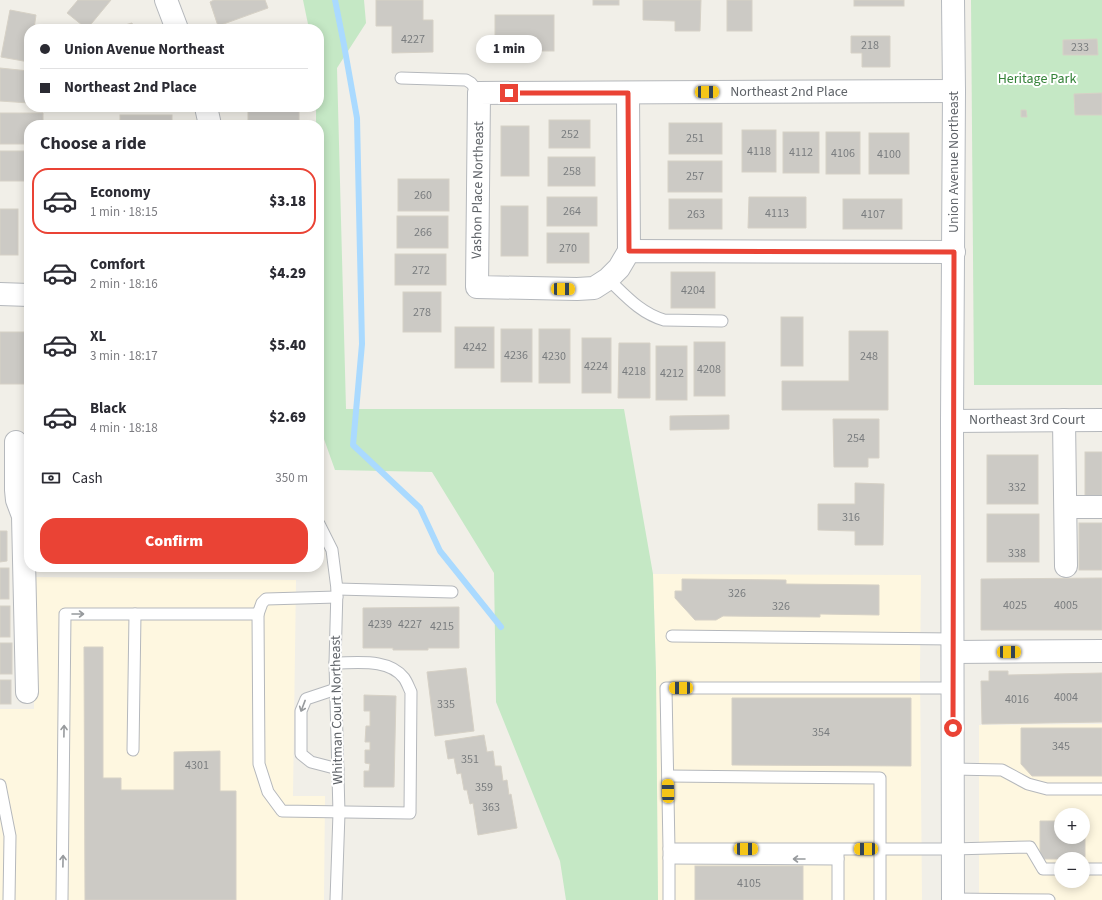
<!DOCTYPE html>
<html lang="en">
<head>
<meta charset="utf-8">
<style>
	:root { --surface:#fff; --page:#f7f7f7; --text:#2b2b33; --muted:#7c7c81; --line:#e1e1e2; --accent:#ea4335 }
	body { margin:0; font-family:"Source Sans 3",sans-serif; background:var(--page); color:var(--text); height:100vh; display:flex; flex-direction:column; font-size:15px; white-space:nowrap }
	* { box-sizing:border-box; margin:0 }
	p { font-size:13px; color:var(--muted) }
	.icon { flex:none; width:22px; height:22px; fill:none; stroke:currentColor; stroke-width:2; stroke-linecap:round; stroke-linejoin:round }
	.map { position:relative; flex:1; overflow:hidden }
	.side { position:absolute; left:24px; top:120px; width:300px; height:452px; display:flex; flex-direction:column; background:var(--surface); border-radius:16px; box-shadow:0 2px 10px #0003 }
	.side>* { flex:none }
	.top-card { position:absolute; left:24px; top:24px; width:300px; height:88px; border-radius:16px; box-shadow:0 2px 10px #0003; display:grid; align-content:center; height:88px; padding:0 16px; background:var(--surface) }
	.tools { position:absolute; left:1054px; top:808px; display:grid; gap:8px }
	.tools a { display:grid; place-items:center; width:36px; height:36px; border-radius:50%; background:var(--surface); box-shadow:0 2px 10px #0003; font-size:20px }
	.end { position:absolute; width:18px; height:18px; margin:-9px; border:5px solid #ea4335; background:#fff; box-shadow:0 0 0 2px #fff }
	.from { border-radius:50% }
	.bubble { position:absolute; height:28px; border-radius:14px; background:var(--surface); box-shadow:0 2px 10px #0003; font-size:13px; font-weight:800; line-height:28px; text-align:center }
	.car { position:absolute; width:12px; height:24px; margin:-12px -6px; border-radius:5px; box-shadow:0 0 3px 1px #0007; background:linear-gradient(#f5c518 24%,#345 0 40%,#f5c518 0 76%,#345 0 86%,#f5c518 0) }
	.top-card b { display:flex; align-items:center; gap:14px; height:38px; font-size:15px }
	.top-card b+b { border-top:1px solid var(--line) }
	.top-card i { width:10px; height:10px; background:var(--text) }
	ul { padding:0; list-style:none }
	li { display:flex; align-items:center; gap:12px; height:66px; margin:0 8px 6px; padding:0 8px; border:2px solid transparent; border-radius:16px }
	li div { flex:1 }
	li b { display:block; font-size:15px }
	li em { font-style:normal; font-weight:800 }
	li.on { border-color:var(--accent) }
	li>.icon { width:36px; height:36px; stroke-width:1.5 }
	h2 { padding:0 16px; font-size:18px; line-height:48px }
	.pay { display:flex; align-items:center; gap:10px; height:44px; padding:0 16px; font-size:15px }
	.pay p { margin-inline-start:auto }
	.primary-button { display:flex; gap:8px; margin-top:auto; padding:8px 16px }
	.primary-button a { flex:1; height:46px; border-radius:16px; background:var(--accent); color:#fff; font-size:16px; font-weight:800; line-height:46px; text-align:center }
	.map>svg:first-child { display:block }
	.commercial { fill:#fef7e0; fill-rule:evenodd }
	.green { fill:#c5e8c5 }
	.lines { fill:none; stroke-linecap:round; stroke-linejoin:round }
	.stream { stroke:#aadaff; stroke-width:6 }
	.building { fill:#cccac5; stroke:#d6d1c6 }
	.lane-casing { stroke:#b5b8bc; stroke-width:13 }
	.street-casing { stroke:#b5b8bc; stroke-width:24 }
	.secondary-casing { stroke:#b6babf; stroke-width:24 }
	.lane { stroke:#fff; stroke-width:11 }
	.street { stroke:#fff; stroke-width:22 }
	.secondary { stroke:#fff; stroke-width:22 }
	.oneway { stroke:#979a9d }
	.route { stroke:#ea4335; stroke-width:5 }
	.labels { text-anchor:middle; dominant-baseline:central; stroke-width:4; stroke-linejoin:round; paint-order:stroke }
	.number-label { font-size:12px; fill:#7a7d7f }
	.park-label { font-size:14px; fill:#348238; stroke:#fff }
	.street-label { font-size:14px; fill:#5f6368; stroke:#fff }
</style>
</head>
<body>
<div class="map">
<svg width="1102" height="900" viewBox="0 0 1102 900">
	<rect width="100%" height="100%" fill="#f1efe8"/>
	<g class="commercial">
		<path d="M653,574L921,575L920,671L922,900H658L656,673Z"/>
		<path d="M35,577L296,580L293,796H325L324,900H0V709H34Z"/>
		<path d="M1102,724V900H979V725ZM1061,815H1083V837H1061ZM1061,859H1083V881H1061Z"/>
	</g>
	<g class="green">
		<path d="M303,0H364L366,23L337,68L346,409H624L653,574L656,673L658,900H566L560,861L496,702L494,573L432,472L335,470L319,425V125H316V107H319V29H309Z"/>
		<path d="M971,0H1102V385H974Z"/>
	</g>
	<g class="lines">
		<path class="stream" d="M335,0L344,45L357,118L362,344L353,445L420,508L440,551L501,627"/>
	</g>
	<g class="building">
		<path d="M78,0H111L87,29L67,13Z"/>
		<path d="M214,0H265L268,8L218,26L210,2Z"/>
		<path d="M376,0H423V20H433V52L392,53V26H376Z"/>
		<rect x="593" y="0" width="26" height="5"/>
		<path d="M643,0H701L700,31H675V21L643,20Z"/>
		<rect x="727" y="0" width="25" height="31"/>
		<rect x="854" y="0" width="50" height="6"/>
		<path d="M10,10L36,15L34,29H29V62L1,57Z"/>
		<rect x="495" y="15" width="59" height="36"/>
		<path d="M132,23L134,29H111Z"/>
		<path d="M282,26V29H249Z"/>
		<path d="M851,36H890V67H862V53H851Z"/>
		<path d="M1097,39L1098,55H1063V40Z"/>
		<path d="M0,68L29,71V103L0,101Z"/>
		<path d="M1102,93V115H1075L1074,94Z"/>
		<rect x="248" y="107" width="51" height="18"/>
		<path d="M1021,110H1026L1027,117H1021Z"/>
		<path d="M0,113H43V125H29V144H0Z"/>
		<rect x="120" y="115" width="52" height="10"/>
		<rect x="549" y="120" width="41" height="28"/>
		<rect x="669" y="123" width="53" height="31"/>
		<rect x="501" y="126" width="28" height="50"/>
		<rect x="742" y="130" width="34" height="42"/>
		<rect x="783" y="132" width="36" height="41"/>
		<rect x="826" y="132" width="34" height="42"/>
		<rect x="869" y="133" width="40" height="41"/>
		<rect x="0" y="151" width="29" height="30"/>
		<rect x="548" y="157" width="47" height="29"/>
		<rect x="668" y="161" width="54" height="31"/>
		<rect x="398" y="179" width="51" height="32"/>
		<rect x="547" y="197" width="50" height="29"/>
		<path d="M749,197H806V228H748Z"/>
		<rect x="669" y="199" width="53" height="30"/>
		<rect x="843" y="199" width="59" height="30"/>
		<rect x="25" y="206" width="4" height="51"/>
		<rect x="501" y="206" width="27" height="50"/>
		<rect x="0" y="209" width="18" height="46"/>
		<rect x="397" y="216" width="51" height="32"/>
		<rect x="547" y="233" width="42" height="30"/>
		<rect x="395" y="254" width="51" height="31"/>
		<rect x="671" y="272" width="44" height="36"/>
		<rect x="403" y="292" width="38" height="40"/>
		<rect x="781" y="317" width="22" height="49"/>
		<rect x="455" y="327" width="39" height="41"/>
		<rect x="501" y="329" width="31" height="53"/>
		<rect x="539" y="329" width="31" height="54"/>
		<path d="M849,331H888V410H782V381H849Z"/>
		<rect x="0" y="332" width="29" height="52"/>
		<rect x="582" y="338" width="29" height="55"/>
		<rect x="694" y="342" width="31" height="54"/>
		<path d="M619,343H650V398H618Z"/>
		<rect x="656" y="346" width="31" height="54"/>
		<path d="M729,415V429L670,430V416Z"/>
		<path d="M833,419H879V458H868V467H834Z"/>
		<rect x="1085" y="452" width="17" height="45"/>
		<rect x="987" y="455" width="51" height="49"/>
		<path d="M855,483L884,484L883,545H855V531L818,530V504H855Z"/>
		<rect x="987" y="514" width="52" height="48"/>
		<rect x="1079" y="523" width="23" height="47"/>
		<path d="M0,531H7V561L0,562Z"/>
		<rect x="0" y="568" width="9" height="31"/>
		<path d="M1102,578V630H981V579Z"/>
		<path d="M682,579L786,580V584L879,585V615L820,614V617L723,616L716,620H695L675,598V591H682Z"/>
		<rect x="0" y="606" width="10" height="31"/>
		<path d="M459,607V648H428V650H393V648H363V608Z"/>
		<rect x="0" y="643" width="12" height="31"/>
		<path d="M84,647H103V778H121V790H174V752L220,751V791H236V900H85Z"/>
		<path d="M466,668L474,731L435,736L427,672Z"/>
		<path d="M989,671H1008V675L1102,673V722L982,724L981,681H989Z"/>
		<rect x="0" y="680" width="11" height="24"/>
		<path d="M364,695L396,696L394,787H364V771H369L370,764L365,763V750H370V742H365L366,726H370V711H364Z"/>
		<path d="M732,698H911V766L732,765Z"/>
		<path d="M1021,728H1102V776H1032L1021,764Z"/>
		<path d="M484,735L487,752L493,751L495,766H501L503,781L507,780L509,795L511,794L517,828L478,835L473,803L470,804L467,790H464L461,773L457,774L454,758L448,759L445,741Z"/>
		<path d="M1040,821H1061V837H1083V821H1085V859H1040Z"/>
		<rect x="695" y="866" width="108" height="34"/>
	</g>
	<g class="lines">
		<g class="lane-casing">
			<g id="lane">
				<path d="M401,78L466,80L471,83L479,93"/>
				<path d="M608,279C625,295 640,313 664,320L722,321"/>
				<path d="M319,524L332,550L337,589L335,663L339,813L336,900"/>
				<path d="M337,589L452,592"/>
				<path d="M258,614L262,603L266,599L337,597"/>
				<path d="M672,636L953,639"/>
				<path d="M336,689L306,699L301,711V754L311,762L338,769"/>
				<path d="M133,750L135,614"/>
				<path d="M953,769L1002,770L1028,784L1047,789H1102"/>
				<path d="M668,776L880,778V900"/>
				<path d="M0,785L10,836L9,900"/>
				<path d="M669,849L666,688H953"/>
				<path d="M669,858L838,859"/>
				<path d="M1083,869H1102"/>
				<path d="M953,899L1049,900"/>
				<path d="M62,900L65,614H258L259,764L268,792L282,811L410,813L411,692C409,688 407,682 404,678C389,658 357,663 335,663"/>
				<path d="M669,900V849H953L1030,847L1043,869H1061"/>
				<path d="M838,900V852"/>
			</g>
		</g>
		<g class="street-casing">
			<g id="street">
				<path d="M166,0L177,29"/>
				<path d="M628,93L629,251"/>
				<path d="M206,107L210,125"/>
				<path d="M954,252L629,251L619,268L608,279L594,288L577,289L477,287L479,93L954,91"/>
				<path d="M0,294L29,295"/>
				<path d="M1064,420L1066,566"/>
				<path d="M952,421L1102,420"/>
				<path d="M16,442V490L17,500L23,516L27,692"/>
				<path d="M1066,507H1102"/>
				<path d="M953,652L1102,651"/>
			</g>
		</g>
		<g class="secondary-casing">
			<path id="secondary" d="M953,900L952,421L954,91L953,0"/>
		</g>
		<use href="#lane" class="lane"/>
		<use href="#street" class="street"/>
		<use href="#secondary" class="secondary"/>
	</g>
	<defs><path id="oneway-shaft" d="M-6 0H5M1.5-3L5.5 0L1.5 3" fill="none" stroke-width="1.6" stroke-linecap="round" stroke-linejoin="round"/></defs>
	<g class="oneway">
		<use href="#oneway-shaft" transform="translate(78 614)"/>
		<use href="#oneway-shaft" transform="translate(303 706) rotate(111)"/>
		<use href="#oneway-shaft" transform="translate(64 731) rotate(-89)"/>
		<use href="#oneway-shaft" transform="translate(799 859) rotate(-180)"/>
		<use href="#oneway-shaft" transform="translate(63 861) rotate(-89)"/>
	</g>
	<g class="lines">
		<path class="route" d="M509,93H628L629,251L954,252L953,728"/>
	</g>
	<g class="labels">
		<g class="number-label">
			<text x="413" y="39">4227</text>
			<text x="870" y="45">218</text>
			<text x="1080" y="47">233</text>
			<text x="570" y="134">252</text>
			<text x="695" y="138">251</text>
			<text x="759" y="151">4118</text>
			<text x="801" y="152">4112</text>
			<text x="843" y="153">4106</text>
			<text x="889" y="154">4100</text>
			<text x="572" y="171">258</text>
			<text x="695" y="176">257</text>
			<text x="423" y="195">260</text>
			<text x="572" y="211">264</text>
			<text x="777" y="213">4113</text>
			<text x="696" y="214">263</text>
			<text x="873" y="214">4107</text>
			<text x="423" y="232">266</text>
			<text x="568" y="248">270</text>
			<text x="421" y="270">272</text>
			<text x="693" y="290">4204</text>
			<text x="422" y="312">278</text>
			<text x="475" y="347">4242</text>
			<text x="516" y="355">4236</text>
			<text x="554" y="356">4230</text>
			<text x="869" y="356">248</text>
			<text x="596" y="366">4224</text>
			<text x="709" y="369">4208</text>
			<text x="634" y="371">4218</text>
			<text x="672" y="373">4212</text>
			<text x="856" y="438">254</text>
			<text x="1017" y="487">332</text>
			<text x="851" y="517">316</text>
			<text x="1017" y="553">338</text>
			<text x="737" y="593">326</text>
			<text x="1015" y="605">4025</text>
			<text x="1066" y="605">4005</text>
			<text x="781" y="606">326</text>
			<text x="380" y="624">4239</text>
			<text x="410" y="624">4227</text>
			<text x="442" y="626">4215</text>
			<text x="1066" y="697">4004</text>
			<text x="1017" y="699">4016</text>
			<text x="446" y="704">335</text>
			<text x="821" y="732">354</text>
			<text x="1061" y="746">345</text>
			<text x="470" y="759">351</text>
			<text x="197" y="765">4301</text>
			<text x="484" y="787">359</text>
			<text x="491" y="807">363</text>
			<text x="749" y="883">4105</text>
		</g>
		<g class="park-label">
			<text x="1037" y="79">Heritage Park</text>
		</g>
		<g class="street-label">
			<text x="789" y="92">Northeast 2nd Place</text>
			<text transform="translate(954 162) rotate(-90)">Union Avenue Northeast</text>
			<text transform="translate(478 190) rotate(-89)">Vashon Place Northeast</text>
			<text x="1027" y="420">Northeast 3rd Court</text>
			<text transform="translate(337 710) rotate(-91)">Whitman Court Northeast</text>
		</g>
	</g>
</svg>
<div class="tools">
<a>+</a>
<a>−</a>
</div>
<i class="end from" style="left:953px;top:728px"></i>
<i class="end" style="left:509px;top:93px"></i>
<div class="bubble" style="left:476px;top:35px;width:66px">1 min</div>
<i class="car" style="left:707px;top:92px;rotate:90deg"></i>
<i class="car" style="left:563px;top:289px;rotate:91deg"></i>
<i class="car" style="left:1009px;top:652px;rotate:90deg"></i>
<i class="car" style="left:681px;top:688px;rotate:270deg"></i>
<i class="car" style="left:668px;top:791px;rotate:359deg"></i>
<i class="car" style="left:746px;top:849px;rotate:90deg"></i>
<i class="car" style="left:866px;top:849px;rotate:270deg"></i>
<div class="top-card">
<b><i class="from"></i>Union Avenue Northeast</b>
<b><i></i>Northeast 2nd Place</b>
</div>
<section class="side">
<h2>Choose a ride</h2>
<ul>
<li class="on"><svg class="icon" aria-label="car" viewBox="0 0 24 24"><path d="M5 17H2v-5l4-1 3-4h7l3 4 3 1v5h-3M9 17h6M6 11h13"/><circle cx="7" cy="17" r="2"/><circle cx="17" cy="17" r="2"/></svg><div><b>Economy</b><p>1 min · 18:15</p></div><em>$3.18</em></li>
<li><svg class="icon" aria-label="car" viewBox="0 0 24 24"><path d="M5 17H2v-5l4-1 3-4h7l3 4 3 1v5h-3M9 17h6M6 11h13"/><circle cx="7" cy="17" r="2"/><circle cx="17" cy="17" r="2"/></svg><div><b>Comfort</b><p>2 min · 18:16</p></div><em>$4.29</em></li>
<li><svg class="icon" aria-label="car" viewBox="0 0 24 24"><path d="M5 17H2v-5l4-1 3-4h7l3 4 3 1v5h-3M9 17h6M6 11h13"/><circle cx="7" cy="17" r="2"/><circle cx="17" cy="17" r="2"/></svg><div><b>XL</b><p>3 min · 18:17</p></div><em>$5.40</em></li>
<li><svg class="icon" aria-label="car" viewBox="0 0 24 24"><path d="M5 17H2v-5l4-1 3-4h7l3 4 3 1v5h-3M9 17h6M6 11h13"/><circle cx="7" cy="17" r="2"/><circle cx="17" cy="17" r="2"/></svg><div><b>Black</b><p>4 min · 18:18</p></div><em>$2.69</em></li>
</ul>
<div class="pay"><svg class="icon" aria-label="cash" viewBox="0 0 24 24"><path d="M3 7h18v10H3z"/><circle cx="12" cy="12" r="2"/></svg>Cash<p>350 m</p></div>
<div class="primary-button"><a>Confirm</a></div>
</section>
</div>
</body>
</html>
